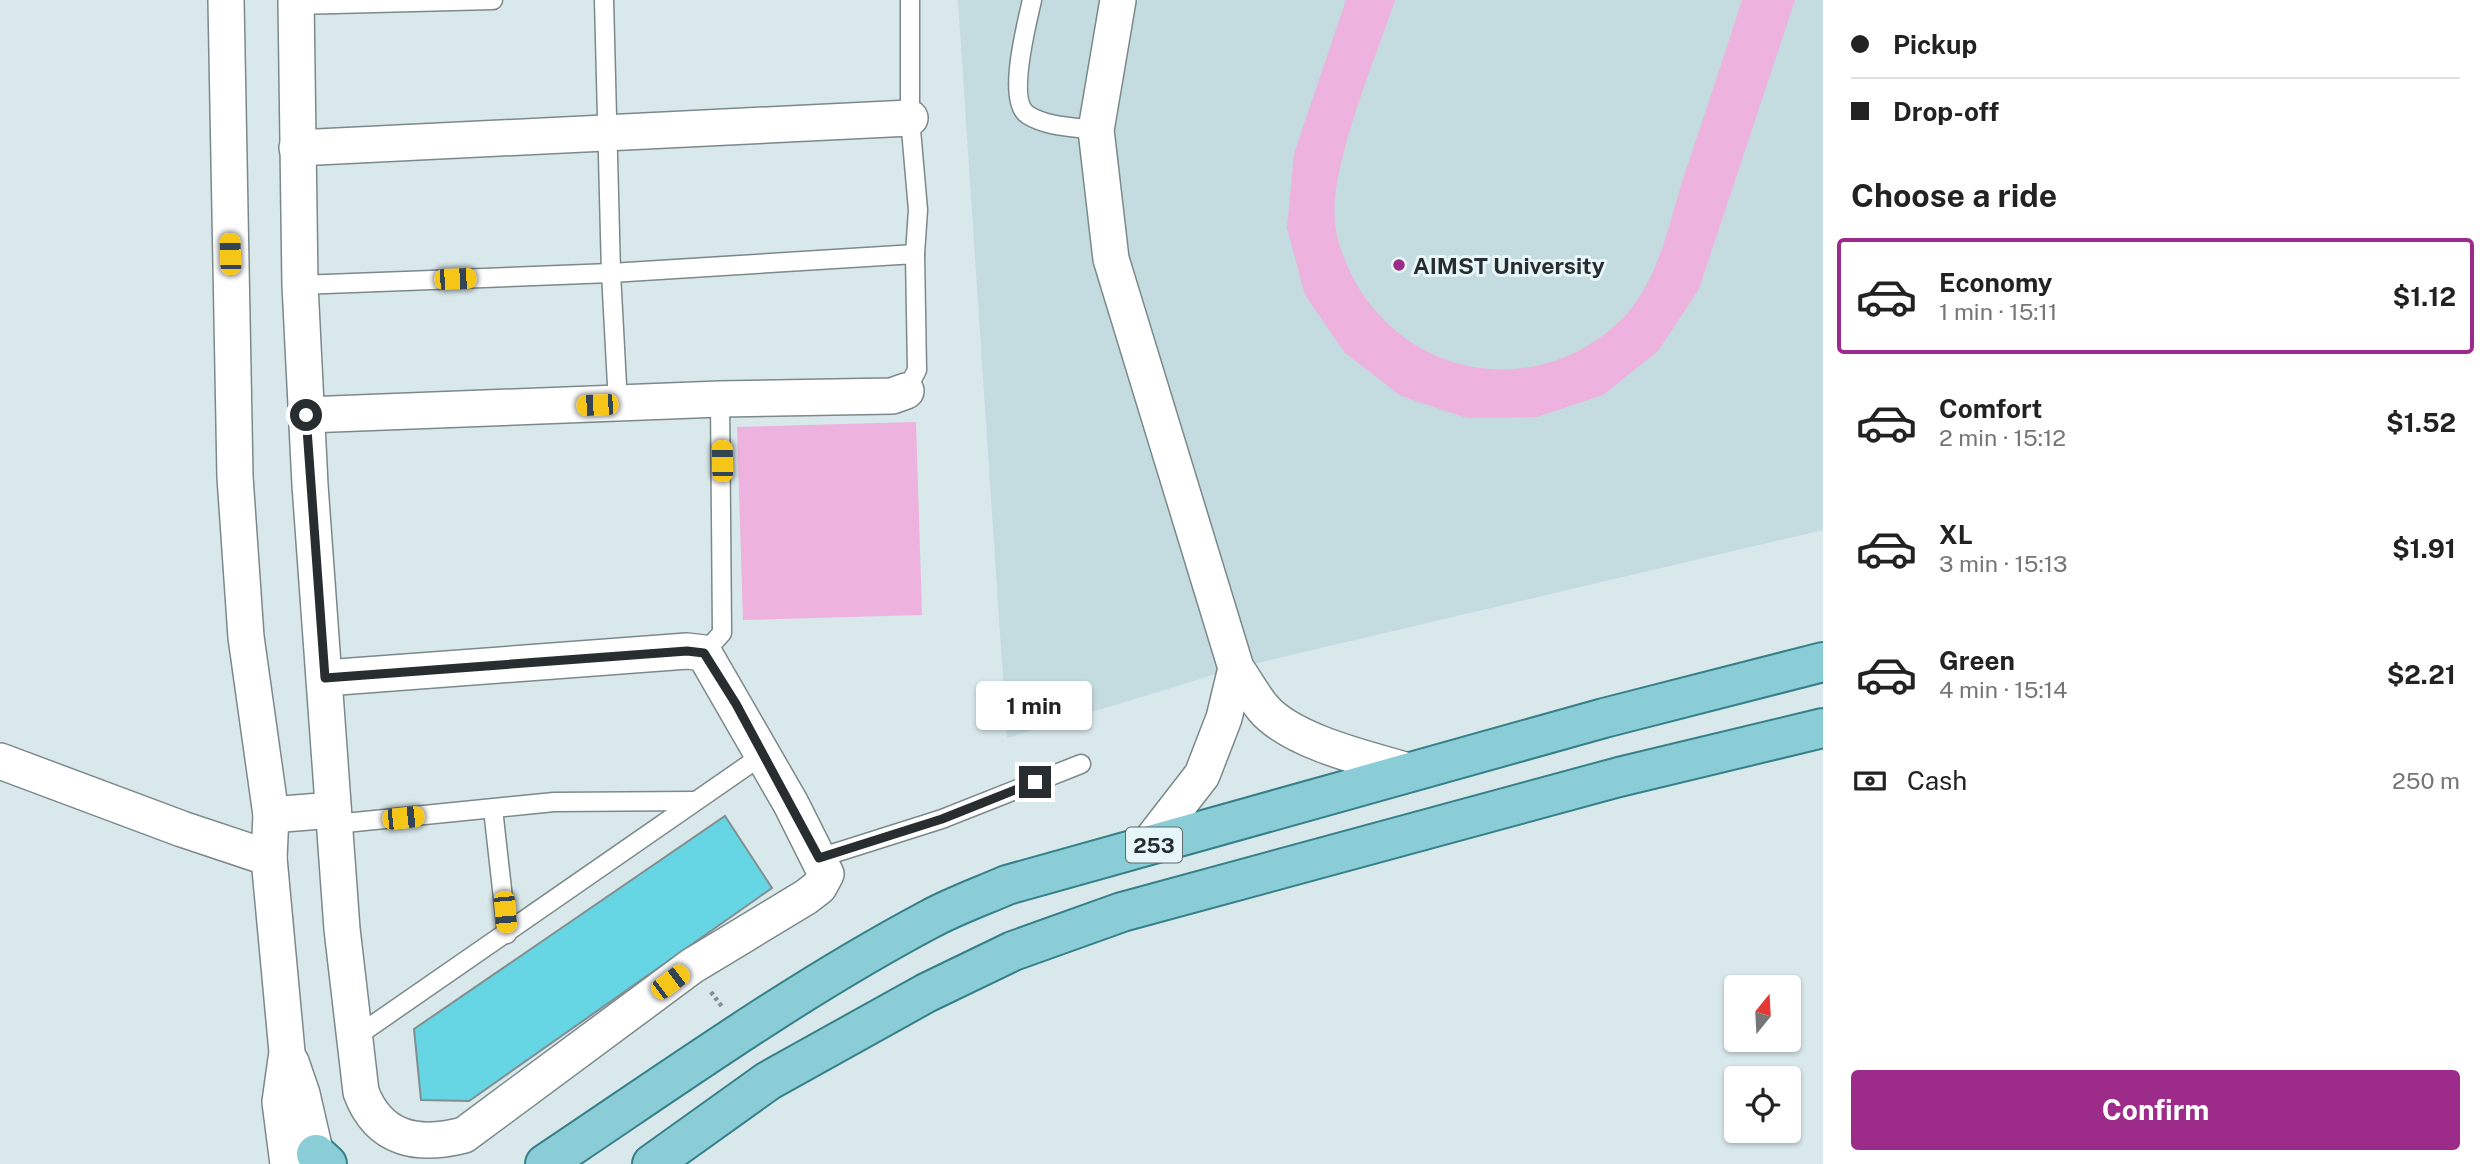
<!DOCTYPE html>
<html lang="en">
<head>
<meta charset="utf-8">
<style>
	:root { --surface:#fff; --page:#f6f6f6; --text:#222; --muted:#767676; --line:#e0e0e0; --accent:#9c2b89 }
	body { margin:0; font-family:"Public Sans",sans-serif; background:var(--page); color:var(--text); height:100vh; display:flex; flex-direction:column; font-size:26px; white-space:nowrap }
	* { box-sizing:border-box; margin:0 }
	p { font-size:23px; color:var(--muted) }
	.icon { flex:none; width:38px; height:38px; fill:none; stroke:currentColor; stroke-width:2; stroke-linecap:round; stroke-linejoin:round }
	.map { position:relative; flex:1; overflow:hidden }
	.side { display:flex; flex-direction:column; background:var(--surface); width:665px }
	.side>* { flex:none }
	.guide { display:grid; align-content:center; height:154px; padding:0 28px; background:var(--surface) }
	.needle { width:46px; rotate:18deg }
	.tools { position:absolute; left:1724px; top:975px; display:grid; gap:14px }
	.tools a { display:grid; place-items:center; width:77px; height:77px; border-radius:7px; background:var(--surface); box-shadow:0 2px 5px #0004; font-size:35px }
	.end { position:absolute; width:32px; height:32px; margin:-16px; border:9px solid #282e2f; background:#fff; box-shadow:0 0 0 4px #fff }
	.from { border-radius:50% }
	.bubble { position:absolute; height:49px; border-radius:7px; background:var(--surface); box-shadow:0 2px 5px #0004; font-size:23px; font-weight:700; line-height:49px; text-align:center }
	.car { position:absolute; width:21px; height:42px; margin:-21px -10px; border-radius:9px; box-shadow:0 0 5px 2px #0007; background:linear-gradient(#f5c518 24%,#345 0 40%,#f5c518 0 76%,#345 0 86%,#f5c518 0) }
	.guide b { display:flex; align-items:center; gap:24px; height:66px; font-size:26px }
	.guide b+b { border-top:2px solid var(--line) }
	.guide i { width:18px; height:18px; background:var(--text) }
	ul { padding:0; list-style:none }
	li { display:flex; align-items:center; gap:21px; height:116px; margin:0 14px 10px; padding:0 14px; border:4px solid transparent; border-radius:7px }
	li div { flex:1 }
	li b { display:block; font-size:26px }
	li em { font-style:normal; font-weight:700 }
	li.selected { border-color:var(--accent) }
	li>.icon { width:63px; height:63px; stroke-width:1.5 }
	h2 { padding:0 28px; font-size:32px; line-height:84px }
	.pay { display:flex; align-items:center; gap:18px; height:77px; padding:0 28px; font-size:26px }
	.pay p { margin-inline-start:auto }
	.action { display:flex; gap:14px; margin-top:auto; padding:14px 28px }
	.action a { flex:1; height:80px; border-radius:7px; background:var(--accent); color:#fff; font-size:28px; font-weight:700; line-height:80px; text-align:center }
	main { display:flex; flex:1; min-height:0 }
	.map>svg:first-child { display:block }
	.built { fill:#c4dbdf }
	.green { fill:#eeb2df }
	.building { fill:#66d6e5; stroke:#818f90; stroke-width:2 }
	.lines { fill:none; stroke-linecap:round; stroke-linejoin:round }
	.service-casing { stroke:#7b898b; stroke-width:21 }
	.minor-casing { stroke:#7b898b; stroke-width:38 }
	.primary-casing { stroke:#368089; stroke-width:42 }
	.path { stroke:#848e90; stroke-width:4.5; stroke-dasharray:3.5 3.5; stroke-linecap:butt }
	.service { stroke:#fff; stroke-width:18 }
	.minor { stroke:#fff; stroke-width:35 }
	.primary { stroke:#8bcdd6; stroke-width:38 }
	.route { stroke:#282e2f; stroke-width:9 }
	.poi-dot { fill:#9c2b89; stroke:#e7f6f8; stroke-width:2.5 }
	.labels { text-anchor:middle; dominant-baseline:central; stroke-width:6; stroke-linejoin:round; paint-order:stroke }
	.shield { fill:#e7f6f8; stroke:#616a6b; stroke-width:2 }
	.shield-label { font-size:21px; font-weight:bold; fill:#282e2f }
	.poi-label { font-size:23px; font-weight:bold; fill:#282e2f; stroke:#e7f6f8; text-anchor:start }
</style>
</head>
<body>
<main>
<div class="map">
<svg width="1823" height="1164" viewBox="0 0 1823 1164">
	<rect width="100%" height="100%" fill="#d9e8eb"/>
	<path class="built" d="M958,0H1823V530L1236,668L1007,738Z"/>
	<g class="green">
		<path d="M1346,0H1395C1376,58 1329,166 1335,223C1338,249 1350,275 1364,296C1425,384 1545,394 1621,320C1658,284 1669,223 1684,176C1704,117 1723,59 1742,0H1795L1699,289L1658,351L1603,395L1537,417L1467,418L1401,396L1345,353L1305,295L1287,228L1294,154Z"/>
		<path d="M916,422L922,615L743,620L737,427Z"/>
	</g>
	<path class="building" d="M725,816L772,888L469,1101L421,1100L414,1029Z"/>
	<g class="lines">
		<g class="service-casing">
			<g id="service">
				<path d="M604,0L611,273L618,404"/>
				<path d="M910,0V118L918,210L915,254"/>
				<path d="M1032,0C1027,23 1006,101 1028,115C1047,127 1074,127 1096,130"/>
				<path d="M296,5L493,0"/>
				<path d="M300,285L611,273L915,254L917,370L906,391"/>
				<path d="M704,653L722,633L720,399"/>
				<path d="M493,809L507,934"/>
				<path d="M335,824L554,802L695,801"/>
				<path d="M819,858L942,819L1081,764"/>
				<path d="M354,1038L764,754"/>
			</g>
		</g>
		<g class="minor-casing">
			<g id="minor">
				<path d="M226,0L235,477L246,637L271,815L269,858L287,1052L280,1102L288,1164"/>
				<path d="M296,0L300,285L310,485L342,929L361,1092C379,1140 418,1147 464,1135L692,966L806,897L819,887L826,874L791,804L704,653L687,651L325,678"/>
				<path d="M1118,0L1096,130L1111,259L1236,668C1245,681 1253,696 1263,708C1291,742 1371,760 1412,772"/>
				<path d="M297,148L910,118"/>
				<path d="M306,415L720,399L892,396L906,391"/>
				<path d="M0,761L182,829L269,858"/>
				<path d="M271,815L333,810"/>
				<path d="M1147,846L1202,775L1224,718L1236,668"/>
				<path d="M291,1062L302,1094L318,1164"/>
			</g>
		</g>
		<g class="primary-casing">
			<g id="primary">
				<path d="M316,1154L327,1164"/>
				<path d="M545,1164C671,1080 796,990 930,919C954,906 982,896 1007,885L1604,718L1823,662"/>
				<path d="M652,1164L768,1081L926,993L1013,951L1122,912L1619,777L1823,728"/>
			</g>
		</g>
		<path class="path" d="M711,992L723,1008"/>
		<use href="#service" class="service"/>
		<use href="#minor" class="minor"/>
		<use href="#primary" class="primary"/>
	</g>
	<g class="lines">
		<path class="route" d="M306,415L325,678L687,651L704,653L736,704L819,858L942,819L1035,782"/>
	</g>
	<circle class="poi-dot" cx="1399" cy="265" r="7"/>
	<g class="labels">
		<rect class="shield" x="1126" y="827.5" width="56" height="35" rx="5"/>
		<g class="shield-label">
			<text x="1154" y="845">253</text>
		</g>
		<g class="poi-label">
			<text x="1413" y="265">AIMST University</text>
		</g>
	</g>
</svg>
<div class="tools">
<a><svg class="needle" viewBox="-14 -14 28 28"><path d="M0-13l5 13h-10z" fill="#e53935"/><path d="M0 13l5-13h-10z" fill="#767676"/></svg></a>
<a><svg class="icon" aria-label="locate" viewBox="0 0 24 24"><circle cx="12" cy="12" r="6"/><path d="M12 2v4M12 18v4M2 12h4M18 12h4"/></svg></a>
</div>
<i class="end from" style="left:306px;top:415px"></i>
<i class="end" style="left:1035px;top:782px"></i>
<div class="bubble" style="left:976px;top:681px;width:116px">1 min</div>
<i class="car" style="left:230px;top:254px;rotate:358deg"></i>
<i class="car" style="left:455px;top:279px;rotate:88deg"></i>
<i class="car" style="left:597px;top:405px;rotate:268deg"></i>
<i class="car" style="left:722px;top:461px;rotate:359deg"></i>
<i class="car" style="left:403px;top:818px;rotate:84deg"></i>
<i class="car" style="left:505px;top:912px;rotate:175deg"></i>
<i class="car" style="left:670px;top:982px;rotate:53deg"></i>
</div>
<section class="side">
<div class="guide">
<b><i class="from"></i>Pickup</b>
<b><i></i>Drop-off</b>
</div>
<h2>Choose a ride</h2>
<ul>
<li class="selected"><svg class="icon" aria-label="car" viewBox="0 0 24 24"><path d="M5 17H2v-5l4-1 3-4h7l3 4 3 1v5h-3M9 17h6M6 11h13"/><circle cx="7" cy="17" r="2"/><circle cx="17" cy="17" r="2"/></svg><div><b>Economy</b><p>1 min · 15:11</p></div><em>$1.12</em></li>
<li><svg class="icon" aria-label="car" viewBox="0 0 24 24"><path d="M5 17H2v-5l4-1 3-4h7l3 4 3 1v5h-3M9 17h6M6 11h13"/><circle cx="7" cy="17" r="2"/><circle cx="17" cy="17" r="2"/></svg><div><b>Comfort</b><p>2 min · 15:12</p></div><em>$1.52</em></li>
<li><svg class="icon" aria-label="car" viewBox="0 0 24 24"><path d="M5 17H2v-5l4-1 3-4h7l3 4 3 1v5h-3M9 17h6M6 11h13"/><circle cx="7" cy="17" r="2"/><circle cx="17" cy="17" r="2"/></svg><div><b>XL</b><p>3 min · 15:13</p></div><em>$1.91</em></li>
<li><svg class="icon" aria-label="car" viewBox="0 0 24 24"><path d="M5 17H2v-5l4-1 3-4h7l3 4 3 1v5h-3M9 17h6M6 11h13"/><circle cx="7" cy="17" r="2"/><circle cx="17" cy="17" r="2"/></svg><div><b>Green</b><p>4 min · 15:14</p></div><em>$2.21</em></li>
</ul>
<div class="pay"><svg class="icon" aria-label="cash" viewBox="0 0 24 24"><path d="M3 7h18v10H3z"/><circle cx="12" cy="12" r="2"/></svg>Cash<p>250 m</p></div>
<div class="action"><a>Confirm</a></div>
</section>
</main>
</body>
</html>
